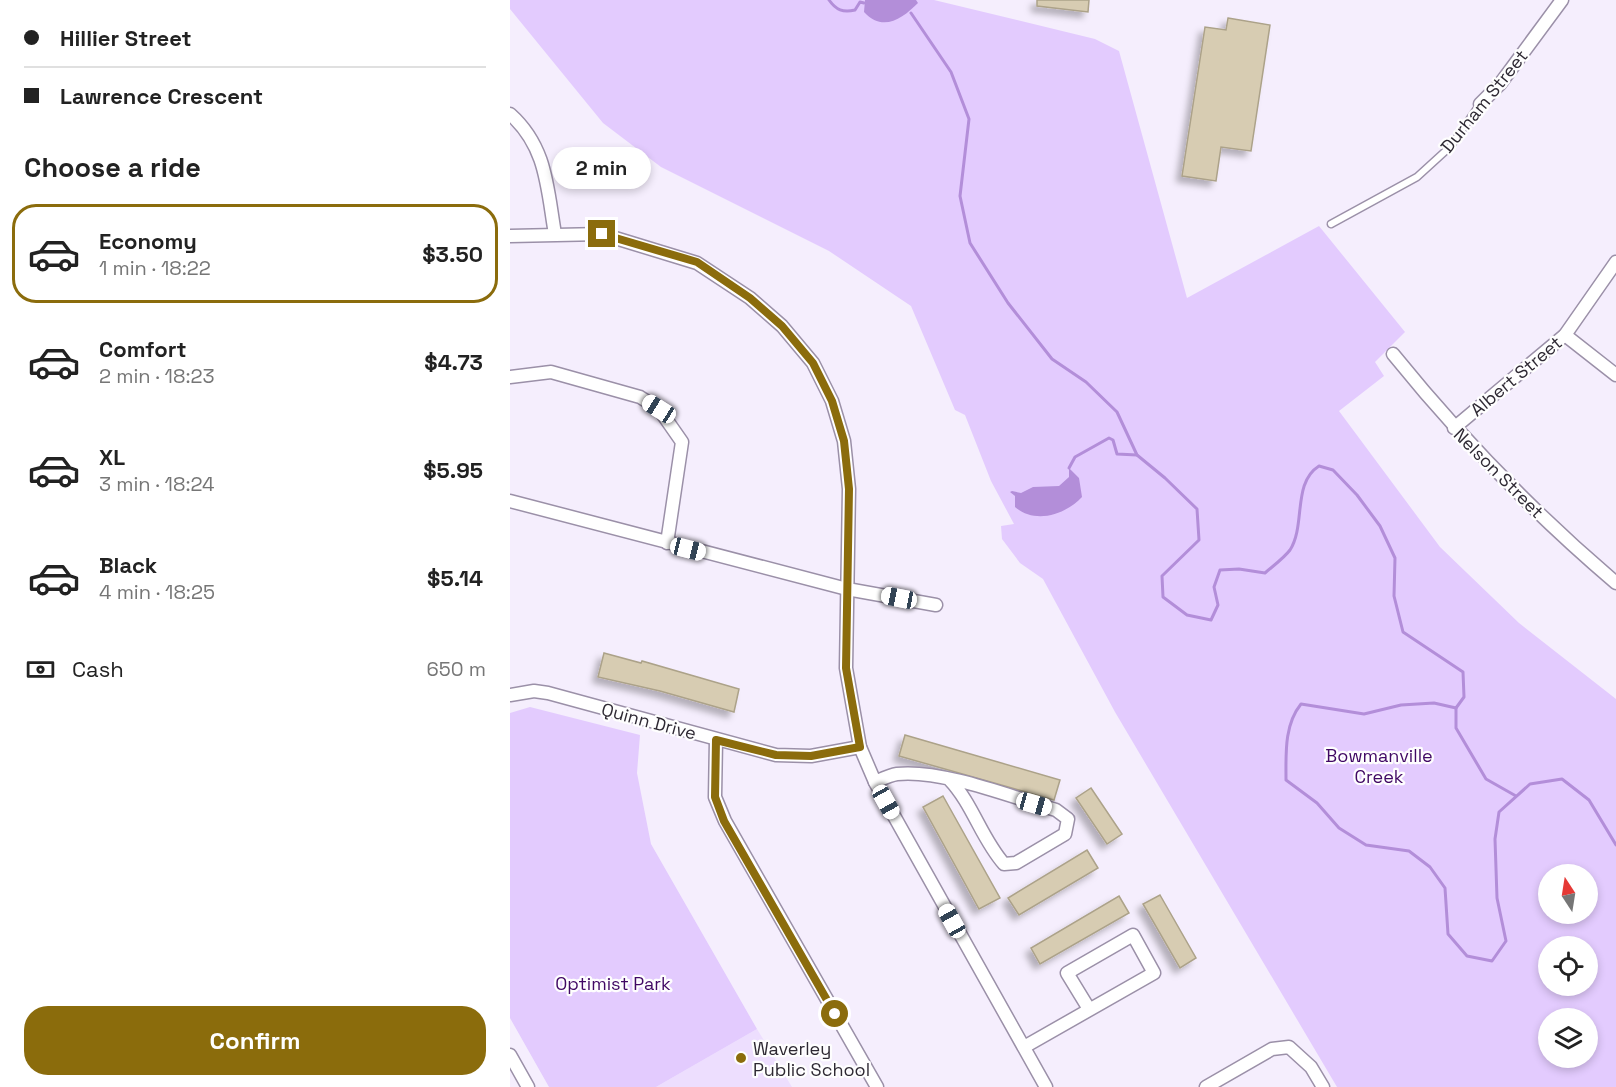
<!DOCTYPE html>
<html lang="en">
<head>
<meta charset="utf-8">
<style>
	:root { --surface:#fff; --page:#f6f6f6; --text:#222; --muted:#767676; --line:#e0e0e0; --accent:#8b6c0c }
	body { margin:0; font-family:"Space Grotesk",sans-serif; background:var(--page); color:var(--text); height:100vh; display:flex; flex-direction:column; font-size:22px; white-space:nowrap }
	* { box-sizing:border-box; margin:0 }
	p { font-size:20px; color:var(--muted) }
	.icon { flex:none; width:33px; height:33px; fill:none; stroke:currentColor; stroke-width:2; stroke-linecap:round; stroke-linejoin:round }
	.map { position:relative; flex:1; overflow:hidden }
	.details { display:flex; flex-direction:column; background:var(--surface); width:510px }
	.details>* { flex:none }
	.hud { display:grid; align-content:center; height:132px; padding:0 24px; background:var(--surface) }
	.needle { width:39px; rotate:348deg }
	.buttons { position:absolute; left:1028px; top:864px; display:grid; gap:12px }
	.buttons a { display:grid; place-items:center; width:60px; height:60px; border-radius:50%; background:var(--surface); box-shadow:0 3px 9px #0003; font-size:30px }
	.end { position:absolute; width:27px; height:27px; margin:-14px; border:8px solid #8b6c0c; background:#fff; box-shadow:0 0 0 3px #fff }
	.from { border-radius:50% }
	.bubble { position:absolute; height:42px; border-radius:21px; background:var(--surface); box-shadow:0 3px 9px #0003; font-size:20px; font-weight:700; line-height:42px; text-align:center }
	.car { position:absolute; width:18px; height:36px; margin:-18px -9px; border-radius:8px; box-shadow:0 0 4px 2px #0007; background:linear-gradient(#fff 24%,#345 0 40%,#fff 0 76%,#345 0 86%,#fff 0) }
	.hud b { display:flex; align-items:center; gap:21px; height:57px; font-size:22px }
	.hud b+b { border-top:2px solid var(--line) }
	.hud i { width:15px; height:15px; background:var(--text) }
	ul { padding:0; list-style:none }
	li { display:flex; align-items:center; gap:18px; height:99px; margin:0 12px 9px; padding:0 12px; border:3px solid transparent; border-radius:24px }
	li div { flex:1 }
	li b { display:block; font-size:22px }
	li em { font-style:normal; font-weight:700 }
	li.current { border-color:var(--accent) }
	li>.icon { width:54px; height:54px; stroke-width:1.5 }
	h2 { padding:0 24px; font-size:27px; line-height:72px }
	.pay { display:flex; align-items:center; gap:15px; height:66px; padding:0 24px; font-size:22px }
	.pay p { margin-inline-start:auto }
	.action { display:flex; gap:12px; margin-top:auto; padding:12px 24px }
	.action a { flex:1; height:69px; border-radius:24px; background:var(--accent); color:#fff; font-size:24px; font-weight:700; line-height:69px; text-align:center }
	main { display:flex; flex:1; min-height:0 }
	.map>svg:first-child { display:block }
	.built { fill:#eddefe }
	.green { fill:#e3cbfe; fill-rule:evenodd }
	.water { fill:#b38ed9 }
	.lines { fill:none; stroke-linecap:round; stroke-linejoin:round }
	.stream { stroke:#b38ed9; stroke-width:3 }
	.building { fill:#d7ccb2; stroke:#aca289; stroke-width:1.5; filter:url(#shadow) }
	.service-casing { stroke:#9b90a8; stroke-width:9 }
	.minor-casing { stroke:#9b90a8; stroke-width:15 }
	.service { stroke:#fff; stroke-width:6 }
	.minor { stroke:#fff; stroke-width:12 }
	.route { stroke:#8b6c0c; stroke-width:8 }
	.poi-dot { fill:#8b6c0c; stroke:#fefefe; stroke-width:2 }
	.labels { text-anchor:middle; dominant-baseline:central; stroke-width:4.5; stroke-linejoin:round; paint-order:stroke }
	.street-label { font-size:18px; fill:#2e2933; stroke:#fefefe }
	.park-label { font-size:18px; fill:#400864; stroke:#fefefe }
	.poi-label { font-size:18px; fill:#2e2933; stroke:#fefefe; text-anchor:start }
</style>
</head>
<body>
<main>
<section class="details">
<div class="hud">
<b><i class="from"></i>Hillier Street</b>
<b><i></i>Lawrence Crescent</b>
</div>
<h2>Choose a ride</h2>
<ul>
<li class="current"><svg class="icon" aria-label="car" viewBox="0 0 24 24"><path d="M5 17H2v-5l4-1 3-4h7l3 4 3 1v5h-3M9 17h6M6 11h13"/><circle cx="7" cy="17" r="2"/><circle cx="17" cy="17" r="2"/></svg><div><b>Economy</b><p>1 min · 18:22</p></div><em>$3.50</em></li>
<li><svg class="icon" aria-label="car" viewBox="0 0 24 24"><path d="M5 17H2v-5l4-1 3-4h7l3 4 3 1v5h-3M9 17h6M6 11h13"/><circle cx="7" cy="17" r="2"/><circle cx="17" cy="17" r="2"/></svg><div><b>Comfort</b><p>2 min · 18:23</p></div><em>$4.73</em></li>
<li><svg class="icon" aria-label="car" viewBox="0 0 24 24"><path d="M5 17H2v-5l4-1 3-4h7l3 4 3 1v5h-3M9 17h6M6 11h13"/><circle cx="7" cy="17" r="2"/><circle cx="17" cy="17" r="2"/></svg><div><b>XL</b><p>3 min · 18:24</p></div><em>$5.95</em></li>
<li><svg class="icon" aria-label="car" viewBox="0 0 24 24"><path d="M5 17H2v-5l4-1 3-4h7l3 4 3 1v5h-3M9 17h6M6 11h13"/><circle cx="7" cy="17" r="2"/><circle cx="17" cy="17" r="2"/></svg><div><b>Black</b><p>4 min · 18:25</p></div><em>$5.14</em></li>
</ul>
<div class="pay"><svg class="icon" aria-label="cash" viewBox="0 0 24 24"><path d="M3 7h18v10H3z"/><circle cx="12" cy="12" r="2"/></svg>Cash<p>650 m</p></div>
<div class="action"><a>Confirm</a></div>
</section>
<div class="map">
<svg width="1106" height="1087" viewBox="0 0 1106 1087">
	<defs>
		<filter id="shadow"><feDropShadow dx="-5.5" dy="5.5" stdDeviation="3" flood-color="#0004"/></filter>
	</defs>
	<rect width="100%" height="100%" fill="#f5eefd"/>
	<path class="built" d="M247,1029L282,1087H146Z"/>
	<g class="green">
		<path d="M0,0H424L585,39L609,51L677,298L809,226L895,332L865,362L874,376L829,411L930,547L1009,623L1106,699V1087H827L605,712L533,579L510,563L492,539L491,526L504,524L481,481L455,415L445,410L401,306L319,251L151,167L93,123L0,9ZM1038,874H1077V914H1038ZM1038,946H1077V986H1038ZM1038,1018H1077V1058H1038Z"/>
		<path d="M20,707L130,735L127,773L141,844L247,1029L146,1087H39L0,1018V713Z"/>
	</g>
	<g class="water">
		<path d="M355,0H406L408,3C393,18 373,33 354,12Z"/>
		<path d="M559,468L569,478L572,497C556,514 526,525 505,507V496L500,492L502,491L511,493L523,487L549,486L559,477Z"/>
	</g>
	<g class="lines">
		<g class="stream">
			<path d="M319,0C326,10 333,13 345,10L350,2L354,3"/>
			<path d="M401,13L441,72L459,119L450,196L460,243L498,303L542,359L576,382L607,412L627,455L655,478L687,509L689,540L652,576L653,597L677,615L701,620L708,605L704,587L710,570L729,569L755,573C763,566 774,558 780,550C796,525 782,483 809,466L823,470L847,495L870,526L885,558L884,596L893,632L953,672L954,697L946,708L924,703L891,705L854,714L791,704C774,725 776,754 776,780L807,803L829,828L856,845L899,851L920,867L935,888L938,934L957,956L982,961L996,941L987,898L985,839L989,812L1020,784L1052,779L1079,800L1106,845"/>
			<path d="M559,468L565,457L599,438L603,440L607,454L627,455"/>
			<path d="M946,708V728L976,779L1006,796"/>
		</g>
	</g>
	<g class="building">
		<path d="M527,0H579L578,12L527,6Z"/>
		<path d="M718,18L760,25L741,151L711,147L706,181L672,176L695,27L716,30Z"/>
		<path d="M94,653L131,663L132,661L229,689L224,712L150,691L88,677Z"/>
		<path d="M395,735L550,780L544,800L389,756Z"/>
		<path d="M581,788L612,834L597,844L566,798Z"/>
		<path d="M433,796L490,898L469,909L413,807Z"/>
		<path d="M577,850L588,868L509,915L498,898Z"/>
		<path d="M650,895L686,958L670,968L633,904Z"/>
		<path d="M609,896L619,913L530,964L521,948Z"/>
	</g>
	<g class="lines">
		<g class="service-casing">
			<path id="service" d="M821,224L907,177L941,146L970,104"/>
		</g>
		<g class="minor-casing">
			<g id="minor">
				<path d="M970,104L990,84L1052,0"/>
				<path d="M0,114C37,147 37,188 45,234"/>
				<path d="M0,236L92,234L187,263L240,298L272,326L303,363L322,401L334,441L339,489L336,668L350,747L365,782L536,1087"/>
				<path d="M1055,335L1106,375"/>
				<path d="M883,354C950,437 1024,513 1106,583"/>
				<path d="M0,377L41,372L130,397L149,409L172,442L157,543"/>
				<path d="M944,428L1055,335L1106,262"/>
				<path d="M0,501L337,589L426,605"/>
				<path d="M0,695L24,691L38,693L266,755L301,756L350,747"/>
				<path d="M206,740L205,797L215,821L367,1087"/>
				<path d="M365,782C372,779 380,775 387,774C431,769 502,797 546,810L558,819L555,834L506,863L494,864C471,838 463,804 439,779"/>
				<path d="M514,1047L644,973L623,935L557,973L579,1009"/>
				<path d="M0,1055L18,1087"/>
				<path d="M696,1087L762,1049L779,1047L801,1067L813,1087"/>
			</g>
		</g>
		<use href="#service" class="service"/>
		<use href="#minor" class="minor"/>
	</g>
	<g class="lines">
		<path class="route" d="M92,234L187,262L240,298L272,326L303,363L322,401L334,441L339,489L336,668L350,747L301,756L266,755L206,740L205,797L214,821L325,1014"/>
	</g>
	<circle class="poi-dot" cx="231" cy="1058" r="6"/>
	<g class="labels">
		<g class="street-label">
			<text transform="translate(974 101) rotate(-51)">Durham Street</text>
			<text transform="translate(1006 376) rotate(-40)">Albert Street</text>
			<text transform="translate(989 473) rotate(45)">Nelson Street</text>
			<text transform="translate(139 721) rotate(15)">Quinn Drive</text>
		</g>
		<g class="park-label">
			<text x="869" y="755">Bowmanville<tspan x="869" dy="21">Creek</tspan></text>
			<text x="103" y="983">Optimist Park</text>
		</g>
		<g class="poi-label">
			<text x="243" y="1048">Waverley<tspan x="243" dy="21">Public School</tspan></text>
		</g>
	</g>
</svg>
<div class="buttons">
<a><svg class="needle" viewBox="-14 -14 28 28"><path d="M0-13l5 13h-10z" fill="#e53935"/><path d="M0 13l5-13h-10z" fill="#767676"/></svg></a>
<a><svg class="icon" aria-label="locate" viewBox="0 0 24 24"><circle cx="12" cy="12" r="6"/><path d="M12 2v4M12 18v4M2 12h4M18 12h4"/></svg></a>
<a><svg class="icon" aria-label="layers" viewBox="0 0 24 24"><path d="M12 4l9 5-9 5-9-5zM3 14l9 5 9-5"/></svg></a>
</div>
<i class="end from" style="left:325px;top:1014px"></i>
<i class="end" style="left:92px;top:234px"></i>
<div class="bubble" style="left:42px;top:147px;width:99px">2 min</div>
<i class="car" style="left:149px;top:409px;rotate:302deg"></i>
<i class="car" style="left:178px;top:549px;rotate:104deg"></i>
<i class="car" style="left:389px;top:598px;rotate:281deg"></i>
<i class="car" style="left:376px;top:802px;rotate:151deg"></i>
<i class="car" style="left:524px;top:804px;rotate:106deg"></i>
<i class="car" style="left:442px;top:921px;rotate:331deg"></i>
</div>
</main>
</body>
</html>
